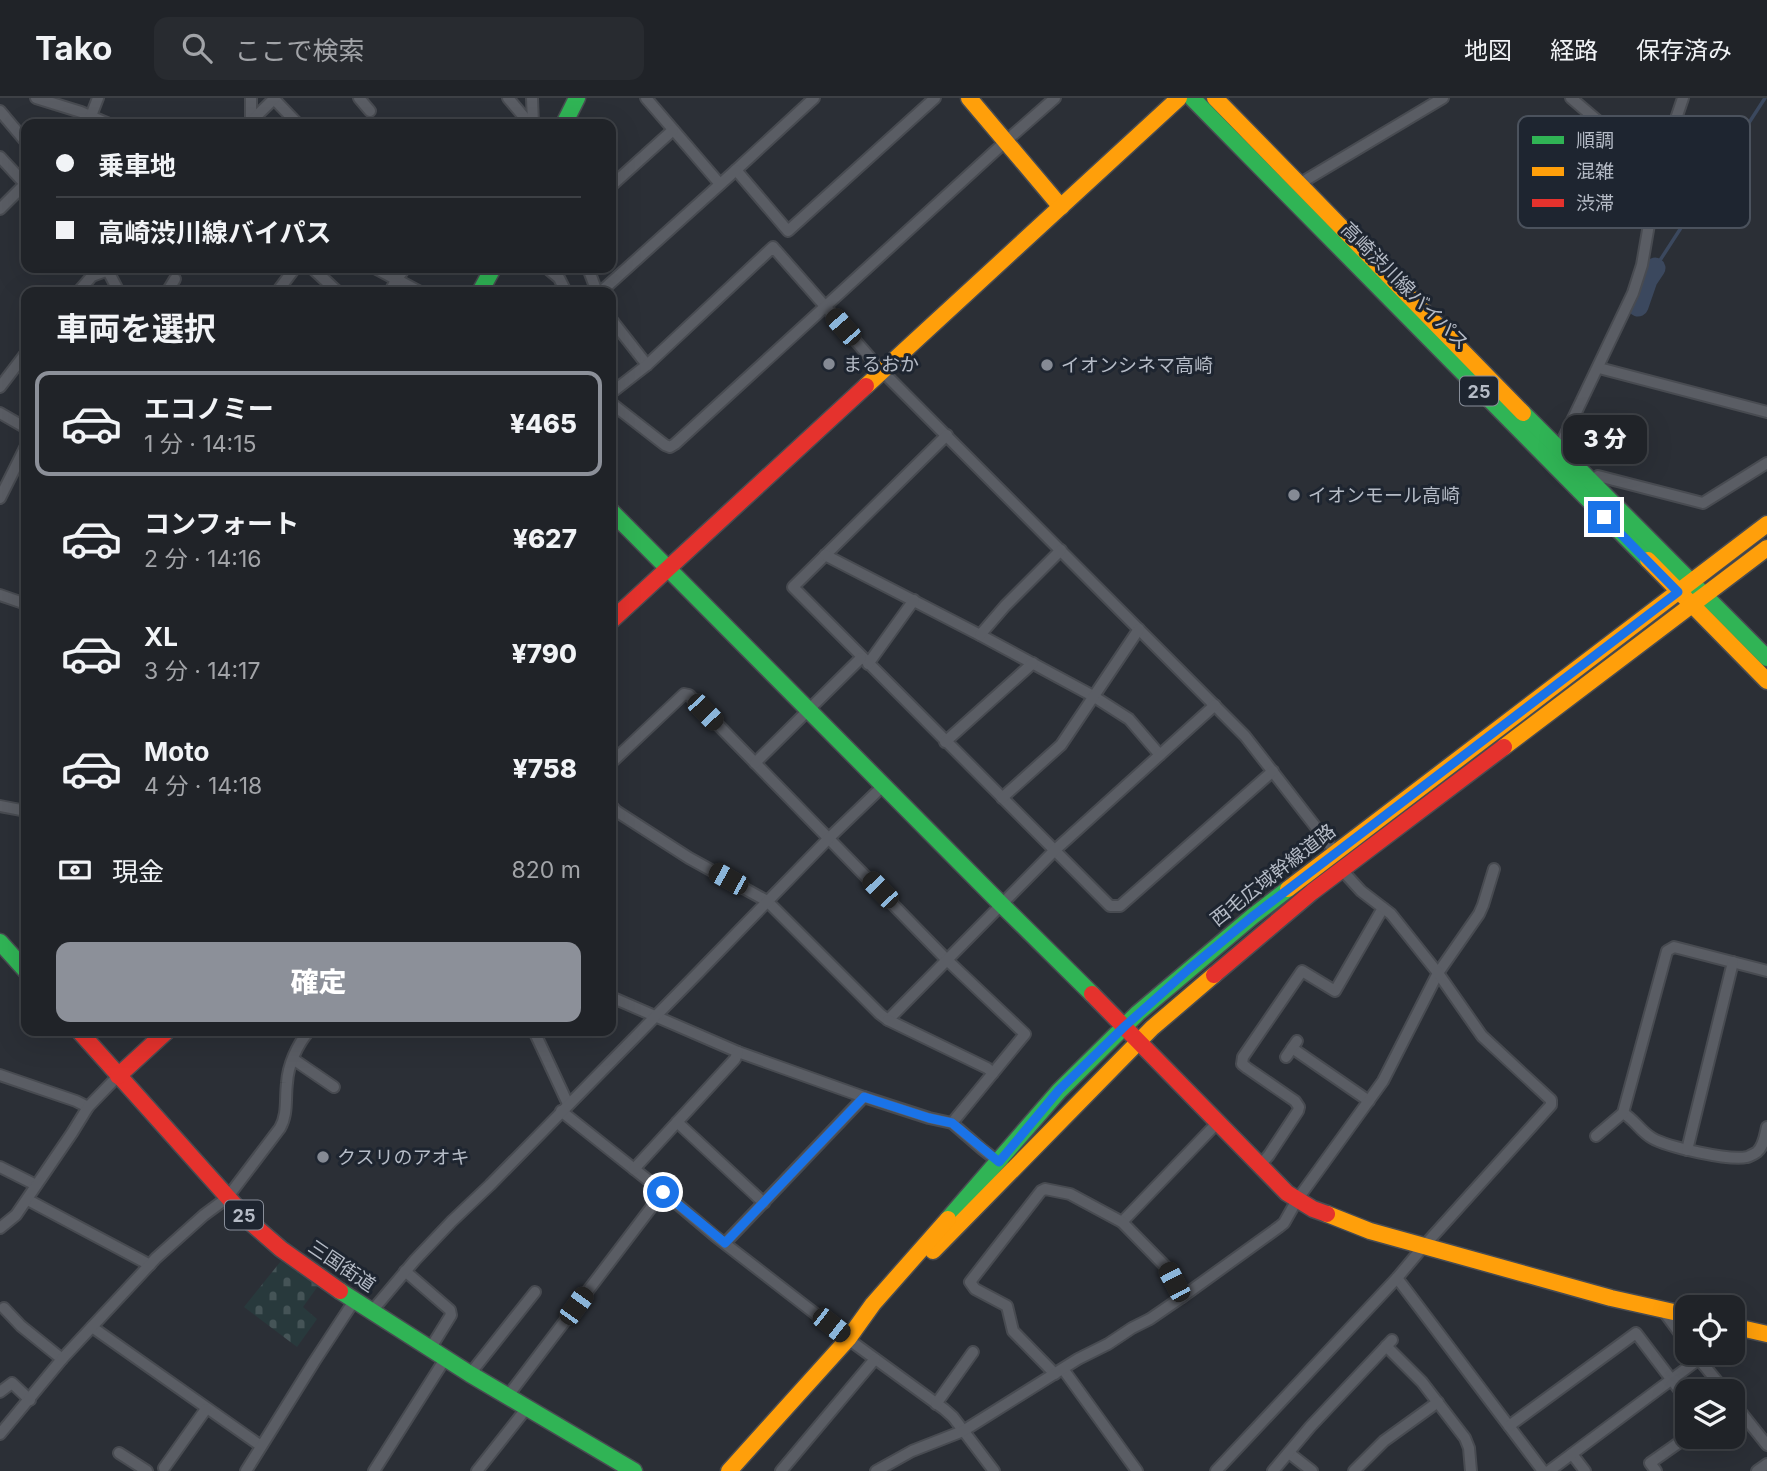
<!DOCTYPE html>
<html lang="ja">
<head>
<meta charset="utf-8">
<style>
	:root { --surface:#202328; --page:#282b30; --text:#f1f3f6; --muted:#a2a4a8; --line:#3d4045; --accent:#8c9099 }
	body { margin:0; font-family:Inter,"Noto Sans JP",sans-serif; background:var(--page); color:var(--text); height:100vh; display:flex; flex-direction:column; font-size:26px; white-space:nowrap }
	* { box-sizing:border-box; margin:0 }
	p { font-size:23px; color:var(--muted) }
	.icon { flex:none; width:38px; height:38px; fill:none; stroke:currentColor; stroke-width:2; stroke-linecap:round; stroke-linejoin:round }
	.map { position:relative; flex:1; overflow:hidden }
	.panel { position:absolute; left:21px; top:189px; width:595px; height:749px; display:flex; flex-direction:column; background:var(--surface); border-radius:14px; box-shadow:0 7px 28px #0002,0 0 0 2px var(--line) }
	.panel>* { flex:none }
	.hud { position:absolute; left:21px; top:21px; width:595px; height:154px; border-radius:14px; box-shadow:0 7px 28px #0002,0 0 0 2px var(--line); display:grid; align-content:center; height:154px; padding:0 35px; background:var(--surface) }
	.controls { position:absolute; left:1675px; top:1197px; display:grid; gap:14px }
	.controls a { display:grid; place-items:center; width:70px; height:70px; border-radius:14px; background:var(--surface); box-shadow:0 7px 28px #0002,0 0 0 2px var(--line); font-size:35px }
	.end { position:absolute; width:32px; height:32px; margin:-16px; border:9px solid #1a73e8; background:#fff; box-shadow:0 0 0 4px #fff }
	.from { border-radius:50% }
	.bubble { position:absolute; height:49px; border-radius:14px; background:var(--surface); box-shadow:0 7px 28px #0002,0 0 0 2px var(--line); font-size:23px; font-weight:800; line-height:49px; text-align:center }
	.car { position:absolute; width:21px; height:42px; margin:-21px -10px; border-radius:9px; box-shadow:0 0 5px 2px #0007; background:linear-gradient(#222 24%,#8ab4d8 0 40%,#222 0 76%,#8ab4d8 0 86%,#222 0) }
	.hud b { display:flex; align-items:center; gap:24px; height:66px; font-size:26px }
	.hud b+b { border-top:2px solid var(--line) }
	.hud i { width:18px; height:18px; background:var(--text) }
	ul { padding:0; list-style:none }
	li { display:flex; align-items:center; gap:21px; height:105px; margin:0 14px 10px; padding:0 21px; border:4px solid transparent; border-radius:14px }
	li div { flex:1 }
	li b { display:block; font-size:26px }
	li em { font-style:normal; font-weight:800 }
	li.active { border-color:var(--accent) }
	li>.icon { width:63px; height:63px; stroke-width:1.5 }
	h2 { padding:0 35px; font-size:32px; line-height:84px }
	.pay { display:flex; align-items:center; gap:18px; height:77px; padding:0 35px; font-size:26px }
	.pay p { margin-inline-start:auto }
	.cta { display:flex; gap:14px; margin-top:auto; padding:14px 35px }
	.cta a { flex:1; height:80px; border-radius:14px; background:var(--accent); color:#fff; font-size:28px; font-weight:800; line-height:80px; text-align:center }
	header { display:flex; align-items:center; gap:42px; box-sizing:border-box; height:98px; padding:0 35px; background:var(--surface); border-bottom:2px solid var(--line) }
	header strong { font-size:33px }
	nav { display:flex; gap:38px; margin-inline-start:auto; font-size:24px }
	.search { width:490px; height:63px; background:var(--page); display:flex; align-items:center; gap:18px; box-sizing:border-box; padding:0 24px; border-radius:14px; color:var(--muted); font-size:26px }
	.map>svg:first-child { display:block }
	.cemetery { fill:url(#cemetery-stones) }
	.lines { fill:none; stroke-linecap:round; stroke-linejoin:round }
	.stream { stroke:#3b485e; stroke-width:3.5 }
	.river { stroke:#3b485e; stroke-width:21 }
	.street-casing { stroke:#484b51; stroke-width:14 }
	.fast-casing { stroke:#484b51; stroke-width:19 }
	.slow-casing { stroke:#484b51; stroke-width:19 }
	.jam-casing { stroke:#484b51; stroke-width:19 }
	.street { stroke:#5a5d64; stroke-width:10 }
	.fast { stroke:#30b455; stroke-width:16 }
	.slow { stroke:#ff9f0a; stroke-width:16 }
	.jam { stroke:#e5322d; stroke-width:16 }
	.route { stroke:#1a73e8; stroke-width:9 }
	.poi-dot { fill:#858a94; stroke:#1e2530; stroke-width:2.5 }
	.labels { text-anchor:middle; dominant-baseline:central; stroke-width:6; stroke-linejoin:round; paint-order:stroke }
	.shield { fill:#1e2530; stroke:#888e99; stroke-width:2 }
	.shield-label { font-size:18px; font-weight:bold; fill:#b5bbc6 }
	.street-label { font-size:19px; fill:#b5bbc6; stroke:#1e2530 }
	.poi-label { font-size:19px; fill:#b5bbc6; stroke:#1e2530; text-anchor:start }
	.key { fill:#1e2530; stroke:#4b525d; stroke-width:2 }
	.key-label { font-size:19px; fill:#b5bbc6 }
</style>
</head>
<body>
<header>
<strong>Tako</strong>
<div class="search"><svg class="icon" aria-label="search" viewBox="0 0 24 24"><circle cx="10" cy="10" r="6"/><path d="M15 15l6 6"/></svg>ここで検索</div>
<nav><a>地図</a><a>経路</a><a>保存済み</a></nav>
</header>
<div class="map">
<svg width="1767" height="1373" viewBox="0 0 1767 1373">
	<defs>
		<pattern id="cemetery-stones" width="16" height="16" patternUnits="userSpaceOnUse" patternTransform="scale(1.75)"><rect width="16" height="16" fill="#28393c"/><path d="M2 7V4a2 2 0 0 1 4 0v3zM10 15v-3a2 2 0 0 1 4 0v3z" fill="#455457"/></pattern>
	</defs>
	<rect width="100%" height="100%" fill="#2b2f36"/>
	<path class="cemetery" d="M281,1163L318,1188L303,1209L317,1221L297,1249L244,1209Z"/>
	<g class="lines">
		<path class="stream" d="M1655,170L1765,0"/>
		<path class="river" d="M1638,208L1647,182L1655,170"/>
		<g class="street-casing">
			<g id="street">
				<path d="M36,0L81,14L109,26"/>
				<path d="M359,0L370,13"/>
				<path d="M508,0L530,26"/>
				<path d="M532,0L533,26"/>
				<path d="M646,0L720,86"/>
				<path d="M814,0L736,72L788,133L935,0"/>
				<path d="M1571,0L1658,74"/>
				<path d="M274,1L298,26"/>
				<path d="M0,13L26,44"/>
				<path d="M251,24V0"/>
				<path d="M84,26L91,18L98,0"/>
				<path d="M248,26L275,0"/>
				<path d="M0,59L25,86"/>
				<path d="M1299,86L1443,0"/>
				<path d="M611,88L673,32"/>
				<path d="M0,111L26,85"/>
				<path d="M312,170L338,194"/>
				<path d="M375,170L420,194"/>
				<path d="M547,170L559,180L565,192L562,194"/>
				<path d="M588,170L597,194"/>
				<path d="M108,173L119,194"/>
				<path d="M78,194L92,178L114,170"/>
				<path d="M167,194L175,181"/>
				<path d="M277,194L295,170"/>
				<path d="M390,194L396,182L405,170"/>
				<path d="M603,194L605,190L736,72"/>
				<path d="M611,221L647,267"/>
				<path d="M1599,270L1767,314"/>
				<path d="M0,289L26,255"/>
				<path d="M611,295L647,267L773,149L882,273L1245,638L1336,755"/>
				<path d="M611,305L665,347L670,349L675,346L1006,43L1055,0"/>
				<path d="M0,315L26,330"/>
				<path d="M947,337L793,489L1110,808H1120L1273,673"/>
				<path d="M1558,352L1633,195L1642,167L1658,74L1683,0"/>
				<path d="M1590,384L1598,378L1703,405L1767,365"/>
				<path d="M0,400L26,348"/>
				<path d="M825,457L980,537L1093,598L1129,621L1160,657"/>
				<path d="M0,497L26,506"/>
				<path d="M980,537L1005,508L1061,452"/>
				<path d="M868,566L914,502"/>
				<path d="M945,644L1033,565"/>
				<path d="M611,665L684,596L689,597L947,862L1025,936L952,1025"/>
				<path d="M755,665L861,560"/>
				<path d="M1002,700L1061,647L1139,531"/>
				<path d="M611,707L616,713L689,760L767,803L880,916L888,922L1055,752L1215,607"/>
				<path d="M0,708L26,713"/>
				<path d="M611,899L738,954L864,999L929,1020L952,1025L982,1051L1004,1068"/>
				<path d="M888,922L987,970L993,975"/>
				<path d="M534,933L568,1006"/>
				<path d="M1292,950L1369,1003"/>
				<path d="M1286,959L1297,943"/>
				<path d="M293,961L334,989"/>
				<path d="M0,977L76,1003L88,1009"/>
				<path d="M561,1013L663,1094L715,1138L848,1241L944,1311L953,1319L994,1373"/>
				<path d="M1623,1015C1635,1022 1640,1033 1652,1040C1667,1049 1730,1063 1747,1059C1748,1059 1756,1055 1757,1054C1764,1048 1765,1037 1767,1029"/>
				<path d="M677,1024L764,1105"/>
				<path d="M1596,1038L1623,1015L1667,853L1674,849L1767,873"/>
				<path d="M1687,1052L1733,864"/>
				<path d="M1261,1066L1269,1057L1298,1013L1299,1009L1295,1003L1247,970L1242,966L1243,959L1302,873L1335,893L1383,810"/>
				<path d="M0,1069L36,1087"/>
				<path d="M634,1071L735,961L738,954"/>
				<path d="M28,1102L150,1167"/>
				<path d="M1122,1124L1219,1023"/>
				<path d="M0,1130L16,1117L72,1035L88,1009L118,978"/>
				<path d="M725,1145L864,999"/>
				<path d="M405,1173L450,1212L451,1217L430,1251"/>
				<path d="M1397,1180L1543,1373"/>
				<path d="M4,1210L21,1228L62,1261"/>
				<path d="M1662,1211L1687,1245"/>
				<path d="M372,1213L415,1162L452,1123L490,1087L699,874L829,740L884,687"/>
				<path d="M92,1229L261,1348"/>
				<path d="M1386,1248L1422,1284L1465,1340L1469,1350L1471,1373"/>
				<path d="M1694,1255L1725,1293"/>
				<path d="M1063,1271L1137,1373"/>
				<path d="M470,1276L535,1194"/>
				<path d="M1055,1276L1013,1233L1007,1208L975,1191L970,1184L1041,1093L1045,1091L1070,1096L1122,1124L1165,1168L1182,1199"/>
				<path d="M0,1294L12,1285L30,1302"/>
				<path d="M507,1299L663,1094"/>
				<path d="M1732,1303L1767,1347"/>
				<path d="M936,1306L973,1254"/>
				<path d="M1509,1328L1636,1235L1687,1302"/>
				<path d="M0,1336L62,1261L156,1160L204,1117L227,1100L280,1030C288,1016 285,1001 287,985C288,967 297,947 309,933"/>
				<path d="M119,1355L147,1373"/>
				<path d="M1289,1355L1312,1373"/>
				<path d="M1572,1356L1585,1373"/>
				<path d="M164,1370L206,1311"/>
				<path d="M246,1373L314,1264L354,1203"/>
				<path d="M374,1373L445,1261"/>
				<path d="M477,1373L526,1311"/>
				<path d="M781,1373L875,1261"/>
				<path d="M876,1373L912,1353L963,1333L1078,1261L1108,1246L1132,1230L1150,1221L1182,1199L1279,1129L1284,1125L1297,1102L1383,983L1438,875L1479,816L1483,807L1494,771"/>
				<path d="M1216,1373L1397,1180L1423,1149L1551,1007V1002L1482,938L1438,875L1391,816L1361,793L1341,771"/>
				<path d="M1273,1373L1310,1329L1392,1242"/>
				<path d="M1354,1373L1384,1343L1438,1304"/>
				<path d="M1549,1373L1699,1261"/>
				<path d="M1656,1373L1650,1365L1687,1339"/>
				<path d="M1757,1373L1767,1366"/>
			</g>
		</g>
		<g class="fast-casing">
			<g id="fast">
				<path d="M1192,0L1648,462"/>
				<path d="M564,26L577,0"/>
				<path d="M480,194L493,170"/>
				<path d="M1523,315L1767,560"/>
				<path d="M611,413L1002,807L1092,896"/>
				<path d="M0,844L26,873"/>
				<path d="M948,1121L1059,993L1138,915L1253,818L1288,791"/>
				<path d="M340,1193L470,1276L634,1373"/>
			</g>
		</g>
		<g class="slow-casing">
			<g id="slow">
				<path d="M969,0L1061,109"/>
				<path d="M1215,0L1523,315"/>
				<path d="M866,288L1179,0"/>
				<path d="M1648,462L1767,583"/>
				<path d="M1504,649L1767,450"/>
				<path d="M1288,791L1767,426"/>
				<path d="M1327,1116L1370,1133L1611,1200L1687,1217"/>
				<path d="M933,1153L1152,930L1214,877"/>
				<path d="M1732,1228L1767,1236"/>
				<path d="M729,1373L848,1241L873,1206L948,1121"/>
			</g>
		</g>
		<g class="jam-casing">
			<g id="jam">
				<path d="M611,523L866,288"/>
				<path d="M1214,877L1312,794L1504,649"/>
				<path d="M1092,896L1287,1095L1313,1111L1327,1116"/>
				<path d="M79,933L250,1124L281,1151L340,1193"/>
				<path d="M118,978L167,933"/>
			</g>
		</g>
		<use href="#street" class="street"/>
		<use href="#fast" class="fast"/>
		<use href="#slow" class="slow"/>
		<use href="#jam" class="jam"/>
	</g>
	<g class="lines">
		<path class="route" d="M663,1094L725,1145L864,999L929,1020L952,1025L999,1064L1059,992L1125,928L1189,871L1253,818L1678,494L1604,419"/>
	</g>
	<g class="poi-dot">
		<circle cx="829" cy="266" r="7"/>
		<circle cx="1047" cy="267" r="7"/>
		<circle cx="1294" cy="397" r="7"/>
		<circle cx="323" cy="1059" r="7"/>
	</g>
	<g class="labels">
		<g class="shield">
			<rect x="1460" y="278.5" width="38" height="29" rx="5"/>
			<rect x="225" y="1102.5" width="38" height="29" rx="5"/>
		</g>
		<g class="shield-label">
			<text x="1479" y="293">25</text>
			<text x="244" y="1117">25</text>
		</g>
		<g class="street-label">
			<text transform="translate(1405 188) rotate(45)">高崎渋川線バイパス</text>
			<text transform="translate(1273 777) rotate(-38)">西毛広域幹線道路</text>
			<text transform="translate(342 1168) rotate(34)">三国街道</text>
		</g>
		<g class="poi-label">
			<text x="843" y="266">まるおか</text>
			<text x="1061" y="267">イオンシネマ高崎</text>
			<text x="1308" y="397">イオンモール高崎</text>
			<text x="337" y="1059">クスリのアオキ</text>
		</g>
	</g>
	<rect x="1518" y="18" width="232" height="112" rx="10" class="key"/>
	<rect x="1532" y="38" width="32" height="8" fill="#30b455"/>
	<rect x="1532" y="69" width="32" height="9" fill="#ff9f0a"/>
	<rect x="1532" y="101" width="32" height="8" fill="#e5322d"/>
	<g class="key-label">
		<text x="1576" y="49">順調</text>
		<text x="1576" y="80">混雑</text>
		<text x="1576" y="112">渋滞</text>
	</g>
</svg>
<div class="controls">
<a><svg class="icon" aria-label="locate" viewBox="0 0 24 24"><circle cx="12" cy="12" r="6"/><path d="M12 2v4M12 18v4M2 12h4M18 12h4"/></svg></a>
<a><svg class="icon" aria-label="layers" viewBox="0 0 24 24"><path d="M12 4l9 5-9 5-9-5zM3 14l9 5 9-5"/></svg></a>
</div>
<i class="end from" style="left:663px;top:1094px"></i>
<i class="end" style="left:1604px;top:419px"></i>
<div class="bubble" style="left:1563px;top:317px;width:84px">3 分</div>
<i class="car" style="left:843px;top:229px;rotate:319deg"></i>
<i class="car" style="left:705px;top:614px;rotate:136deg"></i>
<i class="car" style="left:728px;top:781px;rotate:299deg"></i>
<i class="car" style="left:880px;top:792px;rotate:316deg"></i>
<i class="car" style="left:1174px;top:1184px;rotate:332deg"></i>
<i class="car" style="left:576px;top:1208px;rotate:36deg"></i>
<i class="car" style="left:831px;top:1227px;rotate:128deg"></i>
<div class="hud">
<b><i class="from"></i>乗車地</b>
<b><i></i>高崎渋川線バイパス</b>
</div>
<section class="panel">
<h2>車両を選択</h2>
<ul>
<li class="active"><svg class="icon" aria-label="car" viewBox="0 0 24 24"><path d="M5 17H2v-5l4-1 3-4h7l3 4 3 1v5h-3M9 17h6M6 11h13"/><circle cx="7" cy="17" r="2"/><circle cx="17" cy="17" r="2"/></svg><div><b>エコノミー</b><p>1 分 · 14:15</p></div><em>¥465</em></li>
<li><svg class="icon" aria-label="car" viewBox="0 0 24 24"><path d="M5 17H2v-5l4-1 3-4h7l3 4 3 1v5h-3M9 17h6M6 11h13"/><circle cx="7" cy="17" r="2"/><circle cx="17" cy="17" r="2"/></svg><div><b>コンフォート</b><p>2 分 · 14:16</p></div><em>¥627</em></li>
<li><svg class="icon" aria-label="car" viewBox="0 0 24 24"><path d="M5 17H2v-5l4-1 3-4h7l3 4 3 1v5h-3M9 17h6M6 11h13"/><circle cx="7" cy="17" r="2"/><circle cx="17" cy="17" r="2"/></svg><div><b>XL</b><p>3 分 · 14:17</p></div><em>¥790</em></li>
<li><svg class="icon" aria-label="car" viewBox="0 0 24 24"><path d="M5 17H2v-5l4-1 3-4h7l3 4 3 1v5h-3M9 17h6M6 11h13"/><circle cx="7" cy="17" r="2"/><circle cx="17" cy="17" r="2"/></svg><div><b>Moto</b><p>4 分 · 14:18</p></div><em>¥758</em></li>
</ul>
<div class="pay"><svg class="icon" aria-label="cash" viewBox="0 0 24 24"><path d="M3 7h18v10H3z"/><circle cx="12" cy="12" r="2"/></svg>現金<p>820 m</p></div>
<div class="cta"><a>確定</a></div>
</section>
</div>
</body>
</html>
